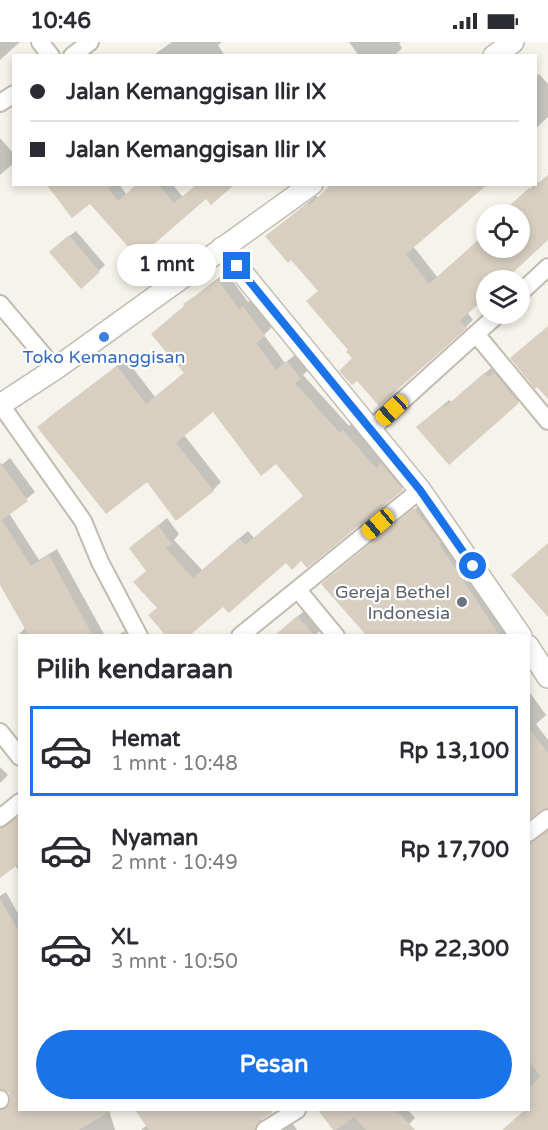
<!DOCTYPE html>
<html lang="id">
<head>
<meta charset="utf-8">
<style>
	:root { --surface:#fff; --page:#f7f7f7; --text:#2b2b33; --muted:#7c7c81; --line:#e1e1e2; --accent:#1a73e8 }
	body { margin:0; font-family:"Varela Round",sans-serif; background:var(--page); color:var(--text); height:100vh; display:flex; flex-direction:column; font-size:22px; white-space:nowrap }
	* { box-sizing:border-box; margin:0 }
	p { font-size:20px; color:var(--muted) }
	.icon { flex:none; width:33px; height:33px; fill:none; stroke:currentColor; stroke-width:2; stroke-linecap:round; stroke-linejoin:round }
	.map { position:relative; flex:1; overflow:hidden }
	.panel { position:absolute; left:18px; top:592px; width:512px; height:477px; display:flex; flex-direction:column; background:var(--surface); border-radius:0px; box-shadow:0 3px 9px #0003 }
	.panel>* { flex:none }
	.guide { position:absolute; left:12px; top:12px; width:525px; height:132px; border-radius:0px; box-shadow:0 3px 9px #0003; display:grid; align-content:center; height:132px; padding:0 18px; background:var(--surface) }
	.controls { position:absolute; left:476px; top:162px; display:grid; gap:12px }
	.controls a { display:grid; place-items:center; width:54px; height:54px; border-radius:50%; background:var(--surface); box-shadow:0 3px 9px #0003; font-size:30px }
	.end { position:absolute; width:27px; height:27px; margin:-14px; border:8px solid #1a73e8; background:#fff; box-shadow:0 0 0 3px #fff }
	.from { border-radius:50% }
	.bubble { position:absolute; height:42px; border-radius:21px; background:var(--surface); box-shadow:0 3px 9px #0003; font-size:20px; font-weight:800; line-height:42px; text-align:center }
	.car { position:absolute; width:18px; height:36px; margin:-18px -9px; border-radius:8px; box-shadow:0 0 4px 2px #0007; background:linear-gradient(#f5c518 24%,#345 0 40%,#f5c518 0 76%,#345 0 86%,#f5c518 0) }
	.guide b { display:flex; align-items:center; gap:21px; height:57px; font-size:22px }
	.guide b+b { border-top:2px solid var(--line) }
	.guide i { width:15px; height:15px; background:var(--text) }
	ul { padding:0; list-style:none }
	li { display:flex; align-items:center; gap:18px; height:90px; margin:0 12px 9px; padding:0 6px; border:3px solid transparent; border-radius:0px }
	li div { flex:1 }
	li b { display:block; font-size:22px }
	li em { font-style:normal; font-weight:800 }
	li.on { border-color:var(--accent) }
	li>.icon { width:54px; height:54px; stroke-width:1.5 }
	h2 { padding:0 18px; font-size:27px; line-height:72px }
	.button { display:flex; gap:12px; margin-top:auto; padding:12px 18px }
	.button a { flex:1; height:69px; border-radius:36px; background:var(--accent); color:#fff; font-size:24px; font-weight:800; line-height:69px; text-align:center }
	.status { display:flex; justify-content:space-between; align-items:center; height:42px; padding:0 30px; background:var(--surface); direction:ltr }
	.status svg { height:16px; fill:currentColor }
	.map>svg:first-child { display:block }
	.shadow { fill:#0003 }
	.building { fill:#d8cfc1 }
	.lines { fill:none; stroke-linecap:round; stroke-linejoin:round }
	.minor-casing { stroke:#c2bbae; stroke-width:20 }
	.tertiary-casing { stroke:#c2bbae; stroke-width:24 }
	.minor { stroke:#fff; stroke-width:16 }
	.tertiary { stroke:#fff; stroke-width:21 }
	.route { stroke:#1a73e8; stroke-width:8 }
	.shop-dot { fill:#3f7fe0; stroke:#fff; stroke-width:2 }
	.worship-dot { fill:#6b7280; stroke:#fff; stroke-width:2 }
	.labels { text-anchor:middle; dominant-baseline:central; stroke-width:4.5; stroke-linejoin:round; paint-order:stroke }
	.shop-label { font-size:18px; fill:#366cbe; stroke:#fff }
	.worship-label { font-size:18px; fill:#5b616d; stroke:#fff; text-anchor:end }
</style>
</head>
<body>
<div class="status"><b>10:46</b><svg viewBox="0 0 49 12"><path d="M0 12V9h3v3zM5 12V6h3v6zM10 12V3h3v9zM15 12V0h3v12zM26 1h20v11H26zM47 4h2v5h-2z"/></svg></div>
<div class="map">
<svg width="548" height="1088" viewBox="0 0 548 1088">
	<rect width="100%" height="100%" fill="#f6f3ec"/>
	<g class="shadow">
		<path d="M0,0H20L0,18Z"/>
		<path d="M172,0H222L218,3L225,14H152Z"/>
		<path d="M349,0H401L399,1L402,6L394,14H359Z"/>
		<path d="M539,32L548,42V75L536,86V35Z"/>
		<path d="M0,96L14,112V121L0,133Z"/>
		<path d="M548,133V197L503,238H486V253L467,270L473,278L466,285L354,316L319,249L275,187L316,154L413,204L438,236L486,192V206H519V172L503,171L538,140L539,141Z"/>
		<path d="M62,142H119L127,153L138,142H172L183,155H206L138,214L90,160Z"/>
		<path d="M76,189L105,223L81,245L57,204Z"/>
		<path d="M226,230L248,260L252,257L272,285L264,293L285,321L296,312L309,327L303,333L349,384L352,381L411,439L307,524L302,517L287,519L223,562L187,594H168L148,529L131,506L167,476L179,492L174,498L202,528L248,489L254,496L305,453L276,420L213,368L184,393L221,440L213,448L147,438L47,377L126,317L155,355L185,330V262Z"/>
		<path d="M500,325L524,354L449,421L424,379L449,358L452,360L491,326L495,330Z"/>
		<path d="M10,416L35,450L9,471L39,518L57,507L105,594H20V596L18,593L26,585L0,540V424Z"/>
		<path d="M421,462L516,594H367L329,536Z"/>
		<path d="M304,569L321,588L315,594H276Z"/>
		<path d="M124,589L128,594H117Z"/>
		<path d="M528,648L546,673L536,682L548,698V764L528,777Z"/>
		<path d="M0,725L8,733L0,741Z"/>
		<path d="M20,774V830L0,804V785Z"/>
		<path d="M548,788V1088H503L528,1068V793L537,796Z"/>
		<path d="M6,850L20,875V1068H109L115,1088H0V1059L6,1063L10,1062V1050L0,1045V854Z"/>
		<path d="M137,1068H274L263,1075L260,1081L262,1088H141L147,1083Z"/>
		<path d="M323,1068H408L415,1076L403,1088H333Z"/>
		<path d="M293,1082L297,1088H281Z"/>
	</g>
	<g class="building">
		<path d="M548,133V198L505,238H486V255L460,279L467,286L379,364L357,339L352,343L339,329L352,316L346,310L348,308L306,259L318,249L291,218L288,221L265,194L308,161L310,163L331,142H488L406,212L429,242L486,191V206H519V172H500L529,146L531,148Z"/>
		<path d="M46,142H115L109,147L118,159L137,142H158L174,161L195,144L194,142H235L211,163L206,157L138,216L90,162L72,176Z"/>
		<path d="M69,193L100,230L81,247L49,210Z"/>
		<path d="M218,238L239,267L243,264L265,294L256,301L276,328L287,319L301,337L295,341L340,391L343,388L376,426L381,421L403,448L307,526L301,519L292,528L286,521L229,571L223,565L189,594H166L148,573L157,566L133,540L146,529L129,506L158,483L172,502L166,506L193,536L239,496L245,503L303,454L276,422L261,434L213,370L176,401L214,449L176,479L147,440L106,472L37,385L117,324L146,362L184,331L151,292L184,264L183,262Z"/>
		<path d="M548,284V357L537,345L535,347L510,316Z"/>
		<path d="M494,330L519,361L449,423L416,385L443,363L445,365L484,331L488,335Z"/>
		<path d="M0,420L28,459L2,478L31,524L49,513L93,594H29L0,543Z"/>
		<path d="M414,466L441,501L439,502L500,594H367L321,542Z"/>
		<path d="M548,501V575L511,533Z"/>
		<path d="M297,574L315,594H274Z"/>
		<path d="M528,685L548,711V766L542,768L528,778Z"/>
		<path d="M20,774V821L0,836V786L7,784Z"/>
		<path d="M548,789V1088H502L525,1068H528V1046L541,1035L528,1018V801L534,799Z"/>
		<path d="M0,856L20,892V1068H112L79,1088H0V1068L6,1067L10,1058L9,1051L0,1047Z"/>
		<path d="M135,1068H270L272,1071L259,1079L255,1088H149Z"/>
		<path d="M318,1068H396L415,1088H366L354,1075L336,1088H333Z"/>
	</g>
	<g class="lines">
		<g class="minor-casing">
			<g id="minor">
				<path d="M40,0L51,14"/>
				<path d="M72,14L90,0"/>
				<path d="M0,61L14,52"/>
				<path d="M519,252L548,225"/>
				<path d="M0,262L55,327"/>
				<path d="M476,292L548,379"/>
				<path d="M1,363L83,479L100,520L139,594"/>
				<path d="M371,387L498,272"/>
				<path d="M298,548L336,594"/>
				<path d="M240,594L420,448"/>
				<path d="M0,690L20,715"/>
				<path d="M0,776L20,760"/>
				<path d="M528,791L548,776"/>
				<path d="M0,1057V1058"/>
				<path d="M265,1088L297,1068"/>
			</g>
		</g>
		<g class="tertiary-casing">
			<g id="tertiary">
				<path d="M494,14L513,0"/>
				<path d="M222,206L420,448L521,594"/>
				<path d="M0,363L55,327L312,142"/>
				<path d="M528,604L548,635"/>
			</g>
		</g>
		<use href="#minor" class="minor"/>
		<use href="#tertiary" class="tertiary"/>
	</g>
	<g class="lines">
		<path class="route" d="M237,224L420,448L473,524"/>
	</g>
	<circle class="shop-dot" cx="104" cy="295" r="6"/>
	<circle class="worship-dot" cx="462" cy="560" r="6"/>
	<g class="labels">
		<g class="shop-label">
			<text x="104" y="315">Toko Kemanggisan</text>
		</g>
		<g class="worship-label">
			<text x="450" y="550">Gereja Bethel<tspan x="450" dy="21">Indonesia</tspan></text>
		</g>
	</g>
</svg>
<div class="controls">
<a><svg class="icon" aria-label="locate" viewBox="0 0 24 24"><circle cx="12" cy="12" r="6"/><path d="M12 2v4M12 18v4M2 12h4M18 12h4"/></svg></a>
<a><svg class="icon" aria-label="layers" viewBox="0 0 24 24"><path d="M12 4l9 5-9 5-9-5zM3 14l9 5 9-5"/></svg></a>
</div>
<i class="end from" style="left:473px;top:524px"></i>
<i class="end" style="left:237px;top:224px"></i>
<div class="bubble" style="left:117px;top:202px;width:99px">1 mnt</div>
<i class="car" style="left:392px;top:368px;rotate:227deg"></i>
<i class="car" style="left:378px;top:482px;rotate:230deg"></i>
<div class="guide">
<b><i class="from"></i>Jalan Kemanggisan Ilir IX</b>
<b><i></i>Jalan Kemanggisan Ilir IX</b>
</div>
<section class="panel">
<h2>Pilih kendaraan</h2>
<ul>
<li class="on"><svg class="icon" aria-label="car" viewBox="0 0 24 24"><path d="M5 17H2v-5l4-1 3-4h7l3 4 3 1v5h-3M9 17h6M6 11h13"/><circle cx="7" cy="17" r="2"/><circle cx="17" cy="17" r="2"/></svg><div><b>Hemat</b><p>1 mnt · 10:48</p></div><em>Rp 13,100</em></li>
<li><svg class="icon" aria-label="car" viewBox="0 0 24 24"><path d="M5 17H2v-5l4-1 3-4h7l3 4 3 1v5h-3M9 17h6M6 11h13"/><circle cx="7" cy="17" r="2"/><circle cx="17" cy="17" r="2"/></svg><div><b>Nyaman</b><p>2 mnt · 10:49</p></div><em>Rp 17,700</em></li>
<li><svg class="icon" aria-label="car" viewBox="0 0 24 24"><path d="M5 17H2v-5l4-1 3-4h7l3 4 3 1v5h-3M9 17h6M6 11h13"/><circle cx="7" cy="17" r="2"/><circle cx="17" cy="17" r="2"/></svg><div><b>XL</b><p>3 mnt · 10:50</p></div><em>Rp 22,300</em></li>
</ul>
<div class="button"><a>Pesan</a></div>
</section>
</div>
</body>
</html>
